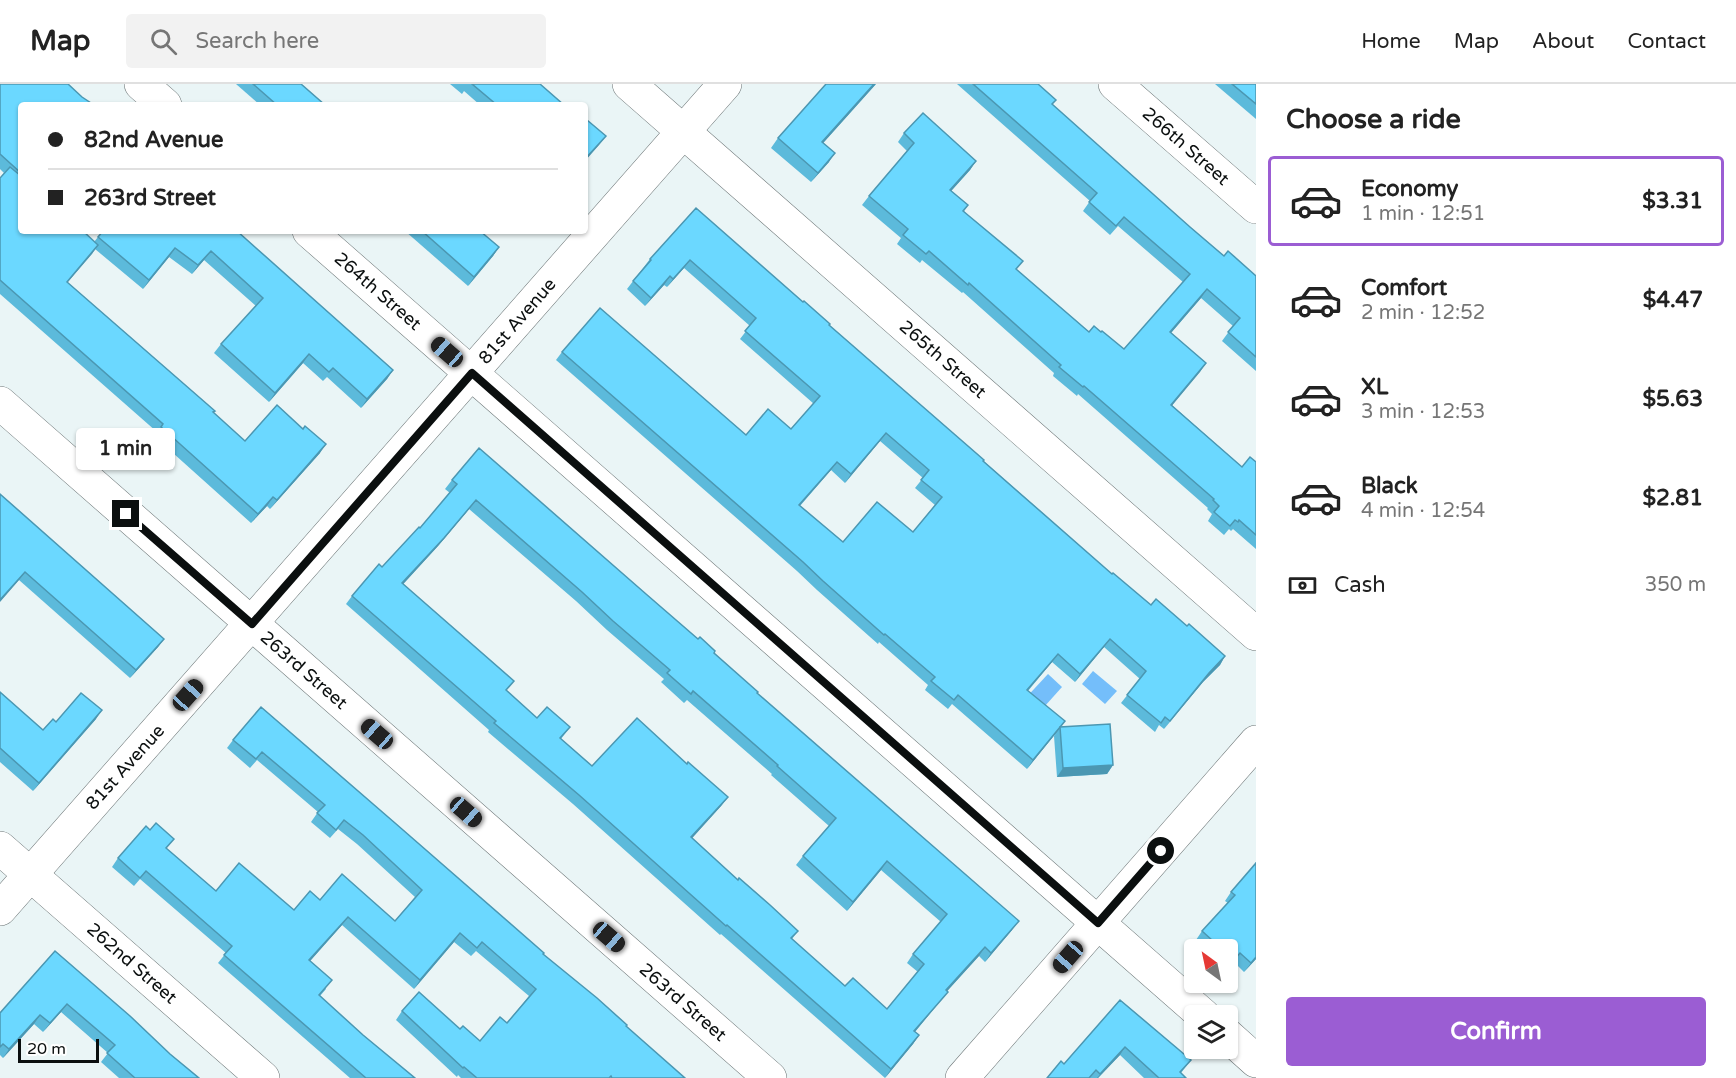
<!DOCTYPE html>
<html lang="en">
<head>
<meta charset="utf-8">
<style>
	:root { --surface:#fff; --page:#f2f2f2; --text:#222; --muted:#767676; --line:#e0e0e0; --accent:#9b5dd3 }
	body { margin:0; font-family:"Varela Round",sans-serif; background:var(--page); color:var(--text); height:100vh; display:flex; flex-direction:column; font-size:22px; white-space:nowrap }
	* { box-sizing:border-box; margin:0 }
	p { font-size:20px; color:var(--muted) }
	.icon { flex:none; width:33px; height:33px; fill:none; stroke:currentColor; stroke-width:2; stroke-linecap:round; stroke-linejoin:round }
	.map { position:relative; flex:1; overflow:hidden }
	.side { display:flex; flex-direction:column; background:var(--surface); width:480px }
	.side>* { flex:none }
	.top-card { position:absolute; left:18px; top:18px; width:570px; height:132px; border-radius:6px; box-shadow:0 2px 4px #0004; display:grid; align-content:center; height:132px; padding:0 30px; background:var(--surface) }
	.needle { width:39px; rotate:327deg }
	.controls { position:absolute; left:1184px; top:855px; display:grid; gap:12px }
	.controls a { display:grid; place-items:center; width:54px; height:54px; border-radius:6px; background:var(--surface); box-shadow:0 2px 4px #0004; font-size:30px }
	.scale { position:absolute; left:18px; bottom:15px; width:81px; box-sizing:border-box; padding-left:6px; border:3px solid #0b0f0f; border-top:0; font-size:16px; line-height:21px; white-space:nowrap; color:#0b0f0f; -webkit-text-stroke:4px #fff; paint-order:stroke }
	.end { position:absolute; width:27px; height:27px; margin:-14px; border:8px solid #0b0f0f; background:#fff; box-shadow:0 0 0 3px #fff }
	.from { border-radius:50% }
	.bubble { position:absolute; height:42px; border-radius:6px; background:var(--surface); box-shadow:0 2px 4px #0004; font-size:20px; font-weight:800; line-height:42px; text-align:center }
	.car { position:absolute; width:18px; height:36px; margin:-18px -9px; border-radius:8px; box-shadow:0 0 4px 2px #0007; background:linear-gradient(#222 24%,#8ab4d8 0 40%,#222 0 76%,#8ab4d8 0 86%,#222 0) }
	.top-card b { display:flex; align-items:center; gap:21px; height:57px; font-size:22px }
	.top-card b+b { border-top:2px solid var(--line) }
	.top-card i { width:15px; height:15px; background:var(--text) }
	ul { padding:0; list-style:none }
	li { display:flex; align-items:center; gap:18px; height:90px; margin:0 12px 9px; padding:0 18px; border:3px solid transparent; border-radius:6px }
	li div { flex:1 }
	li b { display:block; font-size:22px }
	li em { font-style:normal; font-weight:800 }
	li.current { border-color:var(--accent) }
	li>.icon { width:54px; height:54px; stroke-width:1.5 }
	h2 { padding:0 30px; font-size:27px; line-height:72px }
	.pay { display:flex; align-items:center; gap:15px; height:66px; padding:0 30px; font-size:22px }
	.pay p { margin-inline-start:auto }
	.primary-button { display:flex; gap:12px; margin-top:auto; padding:12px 30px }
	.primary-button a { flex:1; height:69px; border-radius:6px; background:var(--accent); color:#fff; font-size:24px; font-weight:800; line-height:69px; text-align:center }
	header { display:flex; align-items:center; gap:36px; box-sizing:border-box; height:84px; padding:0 30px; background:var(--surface); border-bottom:2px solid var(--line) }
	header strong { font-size:28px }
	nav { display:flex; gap:33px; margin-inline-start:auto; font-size:21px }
	.search { width:420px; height:54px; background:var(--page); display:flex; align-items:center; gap:15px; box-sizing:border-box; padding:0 21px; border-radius:6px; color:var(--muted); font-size:22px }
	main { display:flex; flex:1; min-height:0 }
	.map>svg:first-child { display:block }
	.water { fill:#74befa }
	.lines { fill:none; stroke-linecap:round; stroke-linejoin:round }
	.minor-casing { stroke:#6b7475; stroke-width:34 }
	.minor { stroke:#fff; stroke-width:33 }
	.wall { fill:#5cbadb; fill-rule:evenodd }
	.shaded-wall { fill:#4b97b2 }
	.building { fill:#6bd8ff; stroke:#4b97b2; stroke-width:1.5; fill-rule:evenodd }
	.route { stroke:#0b0f0f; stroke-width:8 }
	.labels { text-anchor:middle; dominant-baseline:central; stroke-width:5; stroke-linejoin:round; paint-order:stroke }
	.street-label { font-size:18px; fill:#0b0f0f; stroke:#fff }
</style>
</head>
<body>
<header>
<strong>Map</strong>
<div class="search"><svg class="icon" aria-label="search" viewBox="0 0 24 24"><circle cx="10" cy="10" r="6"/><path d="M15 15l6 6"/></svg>Search here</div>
<nav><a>Home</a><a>Map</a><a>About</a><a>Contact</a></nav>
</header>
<main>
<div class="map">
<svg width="1256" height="994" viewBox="0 0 1256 994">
	<rect width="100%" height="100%" fill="#eaf5f6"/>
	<g class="water">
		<path d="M1093,587L1117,607L1105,620L1082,600Z"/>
		<path d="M1048,590L1062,603L1036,632L1021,619Z"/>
	</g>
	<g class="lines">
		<g class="minor-casing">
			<g id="minor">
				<path d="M141,0L165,21"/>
				<path d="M629,0L1256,550"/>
				<path d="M1115,0L1256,123"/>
				<path d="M309,147L1204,932"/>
				<path d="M0,319L770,994"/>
				<path d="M0,764L263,994"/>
				<path d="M0,825L725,0"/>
				<path d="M1227,951L1256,977"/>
				<path d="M962,994L1256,658"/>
			</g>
		</g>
		<use href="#minor" class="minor"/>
	</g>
	<g class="wall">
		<path d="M0,0L21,21V147L94,158L98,153L237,147L393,286L387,295L361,324L327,293L323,297L303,279L269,318L214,269L221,260L256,222L204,176L192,190L169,173L143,205L95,165L67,198L245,357L320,369L270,425L267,422L251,439L154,352L157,348L0,210V94L4,89L0,85Z"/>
		<path d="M236,0H301L325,21H260Z"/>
		<path d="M450,0H540L564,21H480L464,7L462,10Z"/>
		<path d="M876,0L823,59L829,78L811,98L771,64L778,54Z"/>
		<path d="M957,0H1038L1056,16L1052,21L1190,143L1224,172L1256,192V287L1222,257L1233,242L1201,214L1171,249L1206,279L1172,321L1242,383L1256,378V465L1233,445L1231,447L1229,445L1224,451L1208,437L1212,430L1207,425L1208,424L1078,310L1077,312L1053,292L1054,289L963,208L962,209L922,176L920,179L897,160L901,154L862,121L869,112L907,67L898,58L904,49L976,77L970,86L951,107L968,121L964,127L1017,186L1089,248L1124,265L1183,198L1118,142L1110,151L1083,127L1090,117Z"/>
		<path d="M1215,0H1256V35Z"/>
		<path d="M696,124L1112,490L1151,521L1187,542L1225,572L1220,581L1203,598L1164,645L1159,641L1155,648L1121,619L1140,595L1104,563L1075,598L1052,578L1028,607L1061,643L1113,681L1107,690L1057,693L1054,652L1056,649L1027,685L952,620L948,625L925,606L928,601L879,558L878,560L817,506L797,487L556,276L562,268L746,351L791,345L814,320L740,255L750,242L684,184L667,203L664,201L645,222L627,205L650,175ZM880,357L923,394L915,404L935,421L913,448L843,458L800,422L831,386L845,399Z"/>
		<path d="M405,147H480L499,163L493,172L468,202Z"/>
		<path d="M452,396L714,570L757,609L1012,846L985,878L979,872L947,907L941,916L915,948L919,951L913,960L885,994L721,850L720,851L573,720L488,648L489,646L346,520L352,512L382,483L420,444L450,409L445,405ZM469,425L576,517L607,546L664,595L661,598L684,619L687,616L772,690L771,691L829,742L803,772L796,781L847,827L881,786L941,838L913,870L907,879L918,888L887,925L845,902L792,855L798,847L738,796L692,754L721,722L728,713L687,680L592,682L561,655L570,643L537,634L506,607L403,500L438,462Z"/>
		<path d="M0,410L164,555L158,563L130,594L19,496Z"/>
		<path d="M0,608L43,646L56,638L96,635L33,707L0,678Z"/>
		<path d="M261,623L543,870L685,994H461L458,991L457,993L396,936L402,927L460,945L480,957L507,939L529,912L476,867L471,872L454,858L414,905L342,841L310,877L326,905L320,912L363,951L415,994H350L218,879L226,869L140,795L134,802L112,783L118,774L167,765L216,807L294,826L320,816L395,837L415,813L357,760L338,745L330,754L311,738L318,728L257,676L250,684L227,664L233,656Z"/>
		<path d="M1256,778V875L1244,888L1234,878L1228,885L1227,884V866H1207L1196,856L1202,847L1228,819L1225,817L1231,808L1255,780Z"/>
		<path d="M55,867L170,970L199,994H119L101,978L108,969L61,928L43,948L34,940L3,974L0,971V929Z"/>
		<path d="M1120,916L1191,976L1181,989L1186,994H1144L1120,971L1098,994H1047L1064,980Z"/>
	</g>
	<g class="shaded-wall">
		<path d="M874,0H876L816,67L822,58Z"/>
		<path d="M606,52L599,61L585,77V75Z"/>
		<path d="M835,69L829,78L811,98L818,89Z"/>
		<path d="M976,77L970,86L944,115L950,106Z"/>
		<path d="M98,161L92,170L60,207L67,198Z"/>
		<path d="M499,163L493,172L468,202L474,193Z"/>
		<path d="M175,164L169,173L143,205L149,196Z"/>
		<path d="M211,167L204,176L192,190L198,181Z"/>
		<path d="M690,176L684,184L667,203L673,195Z"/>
		<path d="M670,192L664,201L645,222L651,214Z"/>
		<path d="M1207,205L1201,214L1164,257L1170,248Z"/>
		<path d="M309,270L303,279L269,318L275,309Z"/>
		<path d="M1206,279L1200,288L1165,330L1171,321Z"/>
		<path d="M393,286L387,295L361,324L367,315Z"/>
		<path d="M886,349L880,357L845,399L851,390Z"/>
		<path d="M326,360L320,369L270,425L277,416Z"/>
		<path d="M837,378L831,386L793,429L799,421Z"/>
		<path d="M273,413L267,422L251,439L258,430Z"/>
		<path d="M476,416L469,425L438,462L396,508L402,499Z"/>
		<path d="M25,488L19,496L0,518V516Z"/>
		<path d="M164,555L158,563L130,594L136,586Z"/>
		<path d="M1110,555L1104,563L1075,598L1080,590Z"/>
		<path d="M1058,570L1052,578L1021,614L1027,606Z"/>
		<path d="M1225,572L1220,581L1203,598L1164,645L1209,589Z"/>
		<path d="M102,626L96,635L33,707L39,699Z"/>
		<path d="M1065,637L1056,649L1027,685L1033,676Z"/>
		<path d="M1113,681L1107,690L1057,693L1063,684Z"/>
		<path d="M728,713L721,722L685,762L691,753Z"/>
		<path d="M887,777L881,786L847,827L853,818Z"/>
		<path d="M348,833L342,841L303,885L309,876Z"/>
		<path d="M1019,837L1012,846L985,878L991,869Z"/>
		<path d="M460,849L454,858L414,905L420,896Z"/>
		<path d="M985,863L979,872L940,915L946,906Z"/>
		<path d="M1256,873V875L1244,888L1251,879Z"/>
		<path d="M948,908L941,916L908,956L914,947Z"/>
		<path d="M67,920L61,928L43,948L50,939Z"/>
		<path d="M40,931L34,940L3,974L9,965Z"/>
		<path d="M919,951L913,960L885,994L891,985Z"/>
		<path d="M1125,963L1120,971L1098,994H1097Z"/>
	</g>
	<g class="building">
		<path d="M0,0H68L82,13L94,21H21V89L0,70Z"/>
		<path d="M253,0H301L325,21H277Z"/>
		<path d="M472,0H540L564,21H497Z"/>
		<path d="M826,0H874L822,58L835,69L818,89L778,54Z"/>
		<path d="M973,0H1038L1056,16L1052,20L1190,143L1224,172L1228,167L1256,192V273L1228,248L1240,234L1207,205L1170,248L1206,279L1171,321L1242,383L1250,373L1256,378V451L1239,436L1238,438L1235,436L1230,442L1214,428L1219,422L1213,416L1214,415L1084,302L1083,303L1059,283L1061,281L969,199L968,201L929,167L926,170L903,151L908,145L869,112L914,59L904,49L923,29L976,77L950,106L968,121L963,127L1023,177L1016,185L1089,248L1094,242L1101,248L1102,247L1124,265L1190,190L1124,133L1116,142L1089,118L1097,109Z"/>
		<path d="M1232,0H1256V20Z"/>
		<path d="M587,36L606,52L585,75V38Z"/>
		<path d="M10,83L21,92V147H83L98,161L67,198L215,327L213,328L245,357L277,321L303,345L305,342L326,360L277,416L273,413L258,430L161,343L163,340L0,196V94Z"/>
		<path d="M696,124L803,218L804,217L830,240L829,241L984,376L983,377L1112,490L1113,489L1151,521L1156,515L1187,542L1189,540L1225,572L1209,589L1170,637L1165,633L1161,639L1127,611L1146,587L1110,555L1080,590L1058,570L1027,606L1065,637L1033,676L958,611L954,616L931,597L935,593L885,550L884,551L823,497L803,478L562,268L600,224L746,351L768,325L791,345L820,312L745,247L756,234L690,176L673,195L670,192L651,214L633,197L651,176L650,175ZM886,349L929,386L921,396L942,413L913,448L877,418L843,458L799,421L837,378L851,390Z"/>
		<path d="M103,147H237L393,286L367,315L333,284L329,288L309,270L275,309L221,260L263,214L211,167L198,181L175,164L149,196L98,153Z"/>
		<path d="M422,147H480L499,163L474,193Z"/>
		<path d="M479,364L646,510L698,555L700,553L715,567L714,569L758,608L757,609L1019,837L991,869L985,863L946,906L948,908L914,947L919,951L891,985L727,841L726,842L579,711L494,639L496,637L352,512L379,480L382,483L419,443L420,444L457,400L452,396ZM476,416L582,508L613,537L670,586L667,589L691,610L693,607L778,681L777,682L836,734L803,772L853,818L887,777L947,830L913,870L924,880L887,925L853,894L845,902L791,854L798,847L770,821L739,794L738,796L691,753L728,713L688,678L687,680L637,634L592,682L560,654L570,643L547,623L537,634L506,606L514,597L402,499L444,454Z"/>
		<path d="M0,410L164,555L136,586L25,488L0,516Z"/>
		<path d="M0,608L43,646L53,635L56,638L81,609L102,626L39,699L0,664Z"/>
		<path d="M261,623L395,739L544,869L543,870L597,914L627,941L626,942L685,994H612L611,992L609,994H477L464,983L463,984L402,927L419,908L460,945L463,942L480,957L500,933L507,939L536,905L482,858L477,864L460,849L420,896L348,833L309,876L332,896L319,911L363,951L415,994H366L224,871L232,862L146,787L140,794L118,774L146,742L150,746L156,739L174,755L166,764L216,807L239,779L294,826L310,807L320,816L342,790L395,837L422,806L363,751L344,736L336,746L317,729L325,721L262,668L256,675L233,656Z"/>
		<path d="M1110,640L1113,681L1063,684L1060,643Z"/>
		<path d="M1256,779V873L1251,879L1240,869L1234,876L1227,869V866H1223L1202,847L1235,811L1231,808Z"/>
		<path d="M55,867L130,932L170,970L199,994H135L107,969L115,961L67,920L50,939L40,931L9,965L3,960L0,963V929Z"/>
		<path d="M1120,916L1191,976L1180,988L1186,994H1159L1125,963L1100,990L1096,986L1089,994H1047L1061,977L1064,980Z"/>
	</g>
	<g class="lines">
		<path class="route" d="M126,430L252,540L472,289L1098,839L1161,767"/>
	</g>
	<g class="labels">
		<g class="street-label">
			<text transform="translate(1186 62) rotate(41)">266th Street</text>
			<text transform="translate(378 207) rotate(41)">264th Street</text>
			<text transform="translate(517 237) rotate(-49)">81st Avenue</text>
			<text transform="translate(943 275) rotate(41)">265th Street</text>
			<text transform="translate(304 586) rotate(41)">263rd Street</text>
			<text transform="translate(125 683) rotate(-48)">81st Avenue</text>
			<text transform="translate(132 879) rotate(41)">262nd Street</text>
			<text transform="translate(683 918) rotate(41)">263rd Street</text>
		</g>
	</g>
</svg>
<div class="controls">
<a><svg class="needle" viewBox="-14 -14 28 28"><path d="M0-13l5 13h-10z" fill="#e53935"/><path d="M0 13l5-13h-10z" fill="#767676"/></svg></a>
<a><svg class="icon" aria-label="layers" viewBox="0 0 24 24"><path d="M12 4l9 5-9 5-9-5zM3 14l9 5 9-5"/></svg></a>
</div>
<div class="scale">20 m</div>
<i class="end from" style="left:1161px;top:767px"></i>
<i class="end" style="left:126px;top:430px"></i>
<div class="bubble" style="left:76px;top:344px;width:99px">1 min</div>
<i class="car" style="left:447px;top:268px;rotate:311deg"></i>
<i class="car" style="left:188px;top:611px;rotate:42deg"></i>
<i class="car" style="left:377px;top:650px;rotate:311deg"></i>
<i class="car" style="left:466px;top:728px;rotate:131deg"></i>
<i class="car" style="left:609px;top:853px;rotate:131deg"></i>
<i class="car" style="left:1068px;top:873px;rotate:221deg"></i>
<div class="top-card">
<b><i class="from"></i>82nd Avenue</b>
<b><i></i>263rd Street</b>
</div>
</div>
<section class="side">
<h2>Choose a ride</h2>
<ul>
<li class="current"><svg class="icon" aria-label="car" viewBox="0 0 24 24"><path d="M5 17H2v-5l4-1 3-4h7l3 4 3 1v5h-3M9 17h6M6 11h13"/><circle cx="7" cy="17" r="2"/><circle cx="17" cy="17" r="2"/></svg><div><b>Economy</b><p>1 min · 12:51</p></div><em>$3.31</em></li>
<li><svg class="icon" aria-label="car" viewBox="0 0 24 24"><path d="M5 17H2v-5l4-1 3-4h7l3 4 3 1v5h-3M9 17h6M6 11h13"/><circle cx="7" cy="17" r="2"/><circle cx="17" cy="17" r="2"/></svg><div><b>Comfort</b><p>2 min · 12:52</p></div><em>$4.47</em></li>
<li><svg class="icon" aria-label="car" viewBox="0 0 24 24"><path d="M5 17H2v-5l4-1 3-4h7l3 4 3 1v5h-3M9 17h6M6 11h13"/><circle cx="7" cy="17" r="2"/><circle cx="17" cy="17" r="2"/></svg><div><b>XL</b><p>3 min · 12:53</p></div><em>$5.63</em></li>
<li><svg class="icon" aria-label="car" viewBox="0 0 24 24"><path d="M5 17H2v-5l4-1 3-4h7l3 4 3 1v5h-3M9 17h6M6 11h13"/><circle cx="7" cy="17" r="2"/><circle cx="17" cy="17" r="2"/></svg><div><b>Black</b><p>4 min · 12:54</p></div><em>$2.81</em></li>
</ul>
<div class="pay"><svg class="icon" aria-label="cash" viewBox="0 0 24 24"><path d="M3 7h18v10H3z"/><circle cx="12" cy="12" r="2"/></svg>Cash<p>350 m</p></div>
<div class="primary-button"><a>Confirm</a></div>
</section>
</main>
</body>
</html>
